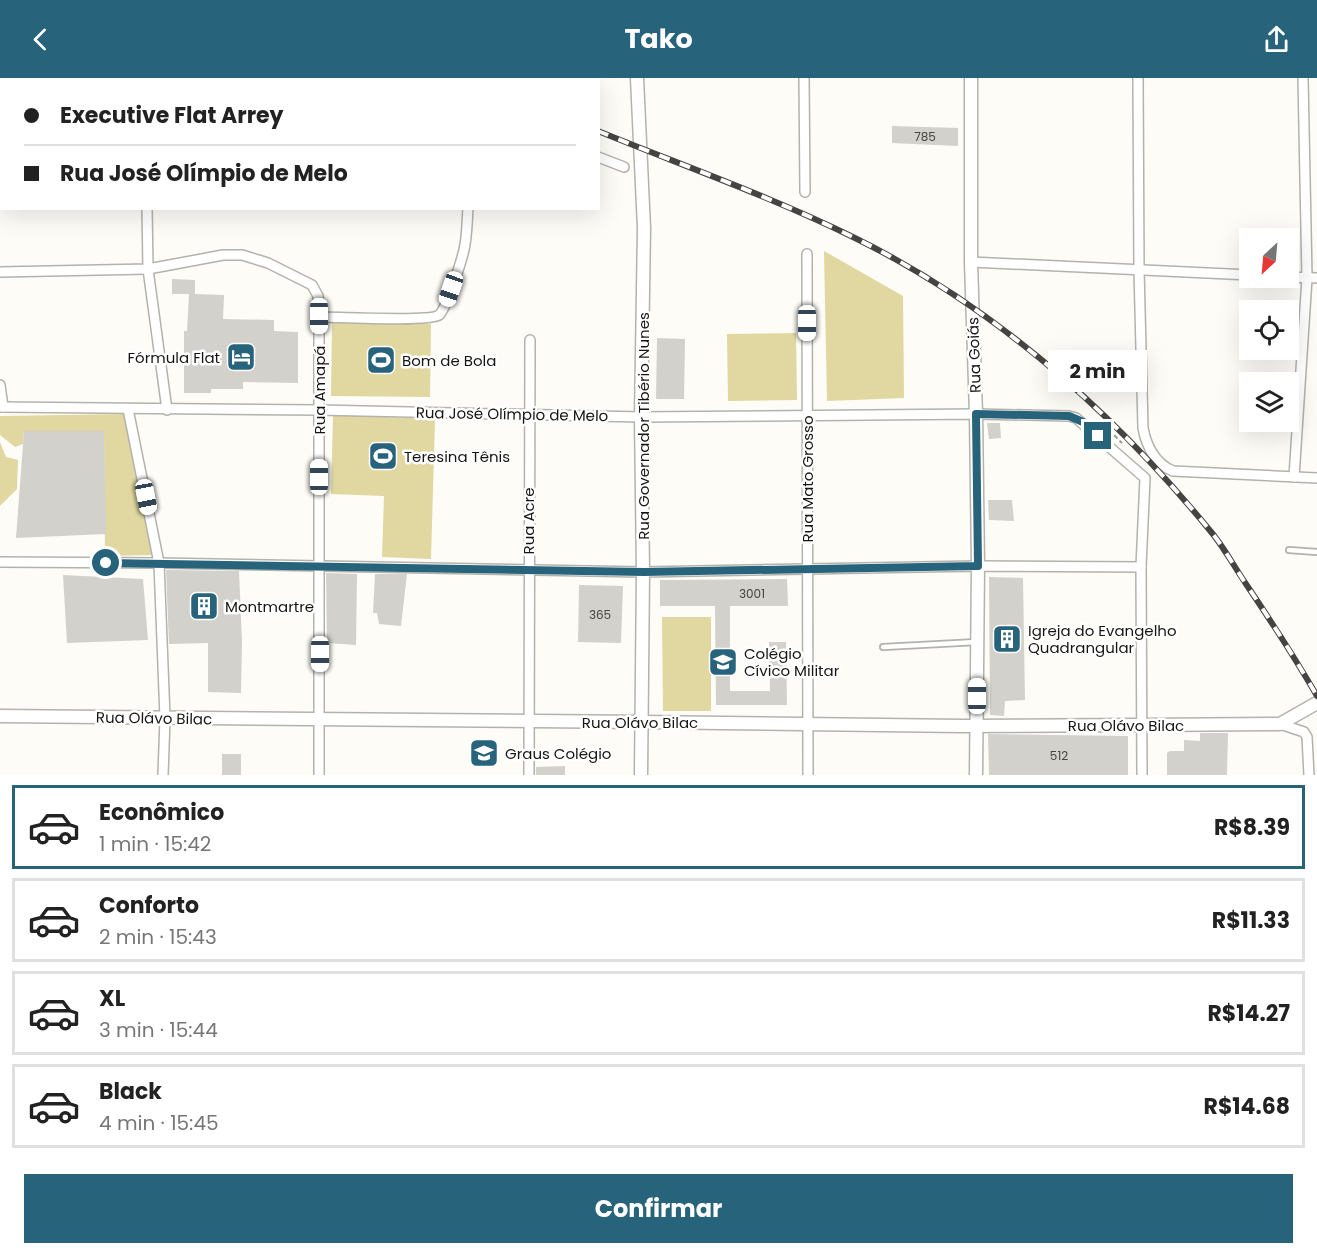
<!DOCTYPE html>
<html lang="pt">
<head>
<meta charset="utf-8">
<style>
	:root { --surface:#fff; --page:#f2f2f2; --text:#222; --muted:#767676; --line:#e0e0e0; --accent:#27637b }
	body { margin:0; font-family:Poppins,sans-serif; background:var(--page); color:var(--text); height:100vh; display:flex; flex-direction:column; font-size:22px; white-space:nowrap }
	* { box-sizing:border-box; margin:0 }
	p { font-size:20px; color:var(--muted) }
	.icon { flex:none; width:33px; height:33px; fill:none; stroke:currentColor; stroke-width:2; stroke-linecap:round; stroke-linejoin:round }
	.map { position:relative; height:697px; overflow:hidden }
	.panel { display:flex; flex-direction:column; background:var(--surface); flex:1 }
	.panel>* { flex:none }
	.hud { position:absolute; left:0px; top:0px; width:600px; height:132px; box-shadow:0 6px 24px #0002; display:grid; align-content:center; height:132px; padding:0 24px; background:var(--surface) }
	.needle { width:39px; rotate:206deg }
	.buttons { position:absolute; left:1239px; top:150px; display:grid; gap:12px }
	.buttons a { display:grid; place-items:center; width:60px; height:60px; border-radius:0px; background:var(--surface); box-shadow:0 6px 24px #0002; font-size:30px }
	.end { position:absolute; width:27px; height:27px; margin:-14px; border:8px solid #27637b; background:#fff; box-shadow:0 0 0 3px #fff }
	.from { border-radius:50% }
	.bubble { position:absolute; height:42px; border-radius:0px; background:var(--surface); box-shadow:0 6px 24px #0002; font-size:20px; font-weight:700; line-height:42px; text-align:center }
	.car { position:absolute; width:18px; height:36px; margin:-18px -9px; border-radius:8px; box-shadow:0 0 4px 2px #0007; background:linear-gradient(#fff 24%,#345 0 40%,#fff 0 76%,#345 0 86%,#fff 0) }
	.hud b { display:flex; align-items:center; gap:21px; height:57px; font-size:22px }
	.hud b+b { border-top:2px solid var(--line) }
	.hud i { width:15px; height:15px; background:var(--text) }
	ul { padding:10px 0 0; list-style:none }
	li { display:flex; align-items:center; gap:18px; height:84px; margin:0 12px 9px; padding:0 12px; border:3px solid var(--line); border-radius:0px }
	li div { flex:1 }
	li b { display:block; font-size:22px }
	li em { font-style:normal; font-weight:700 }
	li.selected { border-color:var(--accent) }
	li>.icon { width:54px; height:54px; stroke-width:1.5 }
	.cta { display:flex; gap:12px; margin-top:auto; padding:12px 24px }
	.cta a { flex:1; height:69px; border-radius:0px; background:var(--accent); color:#fff; font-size:24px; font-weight:700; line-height:69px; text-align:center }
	header { display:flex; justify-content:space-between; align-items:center; height:78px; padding:0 24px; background:var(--accent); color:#fff; font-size:27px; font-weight:700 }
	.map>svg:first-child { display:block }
	.green { fill:#e0d8a0 }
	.building { fill:#d2d1cb }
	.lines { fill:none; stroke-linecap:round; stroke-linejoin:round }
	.service-casing { stroke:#b3b2ac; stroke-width:8 }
	.minor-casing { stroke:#b3b2ac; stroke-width:12 }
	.tertiary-casing { stroke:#b3b2ac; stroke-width:15 }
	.path { stroke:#9b9a95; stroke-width:2; stroke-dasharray:4.5 3; stroke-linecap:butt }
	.service { stroke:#fff; stroke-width:4.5 }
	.minor { stroke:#fff; stroke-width:9 }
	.tertiary { stroke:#fff; stroke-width:12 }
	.rail-casing { stroke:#454442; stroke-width:6 }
	.rail { stroke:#fff; stroke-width:4; stroke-dasharray:11; stroke-linecap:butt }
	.route { stroke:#27637b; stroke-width:8 }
	.labels { text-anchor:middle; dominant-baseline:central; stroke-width:5; stroke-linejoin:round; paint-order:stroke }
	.number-label { font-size:12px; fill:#454441 }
	.street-label { font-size:15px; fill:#161513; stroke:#fff }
	.poi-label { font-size:15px; fill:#161513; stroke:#fff; text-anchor:start }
</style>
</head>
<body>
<header><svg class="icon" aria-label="back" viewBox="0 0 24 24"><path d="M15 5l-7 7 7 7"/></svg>Tako<svg class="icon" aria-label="share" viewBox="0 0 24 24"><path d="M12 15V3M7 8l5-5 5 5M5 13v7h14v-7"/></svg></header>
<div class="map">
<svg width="1317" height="697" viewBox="0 0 1317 697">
	<rect width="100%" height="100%" fill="#fdfcf6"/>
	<g class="green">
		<path d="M824,173L903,218L904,320L827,323Z"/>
		<path d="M332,245L431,246L430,319L331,318Z"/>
		<path d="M796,255L797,322L728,323L727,256Z"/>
		<path d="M125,336L153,477L105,478L104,354L24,353L23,366L15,369L0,357V338Z"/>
		<path d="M333,337L435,341L431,481L382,479L384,418L331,416Z"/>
		<path d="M0,364L6,379L18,382L17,411L0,428Z"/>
		<path d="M662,539H711V633H663Z"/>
	</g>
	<g class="building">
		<path d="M892,48L958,50V68L892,65Z"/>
		<path d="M172,201L195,202V216L224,217L223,241L274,242V253L298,254V305L243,304V311H211V315H184V253H187L189,216H172Z"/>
		<path d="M657,260L685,261L684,321H656Z"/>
		<path d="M987,345H1000L1001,360L989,361Z"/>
		<path d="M24,353H104L106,456L16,460Z"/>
		<path d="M988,422H1012L1014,443L989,442Z"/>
		<path d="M166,492L239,493L242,564L241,615L208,614V565L169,566Z"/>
		<path d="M326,495L357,496L356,567L327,565Z"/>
		<path d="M375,496H407L401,548L379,546L377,535H373Z"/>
		<path d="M63,497L143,501L148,562L67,565Z"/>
		<path d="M989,499L1023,500L1025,622L1005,623L1004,638L990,637Z"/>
		<path d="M787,501L788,528H730V613H770L769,564H786L787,627H716L715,528H660V502Z"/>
		<path d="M579,507L623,508L621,565L578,564Z"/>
		<path d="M1200,655H1228L1227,697H1167V675L1170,673H1184V662L1200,663Z"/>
		<path d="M988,656L1128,658V697H989Z"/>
		<rect x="222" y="676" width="19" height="21"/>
		<path d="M565,688V697H536V689Z"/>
	</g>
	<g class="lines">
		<g class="service-casing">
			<g id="service">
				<path d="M1289,472L1317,474"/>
				<path d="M883,569L977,564"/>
			</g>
		</g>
		<g class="minor-casing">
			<g id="minor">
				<path d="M143,0V2"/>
				<path d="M426,0L429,2"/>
				<path d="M804,0L805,114"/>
				<path d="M1138,0L1139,192L1143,350C1146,367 1155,386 1173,393L1317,400"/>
				<path d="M369,2L382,0"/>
				<path d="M598,79L624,89"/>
				<path d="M0,109H2"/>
				<path d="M147,130L148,191L167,332"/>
				<path d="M807,176C807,350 809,524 808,697"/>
				<path d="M971,184L1250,197"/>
				<path d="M0,194L148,191L223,177H242L268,185L312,207L318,218L319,239V697"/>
				<path d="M1288,199L1317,200"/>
				<path d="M319,239C336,239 430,244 439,237C447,230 461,184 464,172C467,159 467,144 468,130"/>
				<path d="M0,307L3,329"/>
				<path d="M0,329L319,332L641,339L976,336L1069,338L1076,340L1145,400L1141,489L1142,697"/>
				<path d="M128,331L159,485L165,640L163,697"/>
				<path d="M1294,399L1307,200L1303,0"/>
				<path d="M0,484L159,485L643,494L978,488L1141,489"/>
				<path d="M1280,646L1304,654L1307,659L1309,697"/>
				<path d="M529,697L530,262"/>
			</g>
		</g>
		<g class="tertiary-casing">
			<g id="tertiary">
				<path d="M637,0L644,150L641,339L643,494L641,697"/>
				<path d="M971,0V184L976,336L978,488L976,697"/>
				<path d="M0,638L641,644L962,648L1142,647L1280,646L1317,625"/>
			</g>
		</g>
		<path class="path" d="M1109,352L1122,365"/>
		<use href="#service" class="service"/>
		<use href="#minor" class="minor"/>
		<use href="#tertiary" class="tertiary"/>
		<g class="rail-casing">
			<g id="rail">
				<path d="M470,0L473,2"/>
				<path d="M598,53C684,88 772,119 855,160C995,229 1114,335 1212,455C1225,471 1235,490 1246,506C1271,543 1295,580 1317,618"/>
			</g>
		</g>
		<use href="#rail" class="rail"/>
	</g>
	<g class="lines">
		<path class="route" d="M106,485L644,494L978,488L976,336L1069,338L1083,344L1098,358"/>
	</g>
	<defs>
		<g id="hotel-square" transform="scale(1.5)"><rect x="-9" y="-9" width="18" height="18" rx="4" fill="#27637b" stroke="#fff"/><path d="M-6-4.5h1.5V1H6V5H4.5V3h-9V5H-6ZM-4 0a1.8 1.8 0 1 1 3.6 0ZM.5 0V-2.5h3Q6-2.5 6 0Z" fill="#fff"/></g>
		<g id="stadium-square" transform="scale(1.5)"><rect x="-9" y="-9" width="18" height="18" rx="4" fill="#27637b" stroke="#fff"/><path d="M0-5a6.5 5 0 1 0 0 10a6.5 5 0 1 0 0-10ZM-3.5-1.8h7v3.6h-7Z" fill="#fff"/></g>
		<g id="building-square" transform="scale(1.5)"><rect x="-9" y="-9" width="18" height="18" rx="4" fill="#27637b" stroke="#fff"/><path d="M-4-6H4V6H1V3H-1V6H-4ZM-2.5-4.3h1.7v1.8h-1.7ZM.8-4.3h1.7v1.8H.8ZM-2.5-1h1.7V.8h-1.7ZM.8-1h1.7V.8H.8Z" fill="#fff"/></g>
		<g id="school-square" transform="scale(1.5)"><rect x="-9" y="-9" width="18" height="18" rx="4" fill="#27637b" stroke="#fff"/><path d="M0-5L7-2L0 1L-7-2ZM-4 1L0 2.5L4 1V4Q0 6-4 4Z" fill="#fff"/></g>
	</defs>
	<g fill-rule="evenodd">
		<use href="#hotel-square" x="241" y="279"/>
		<use href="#stadium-square" x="381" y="282"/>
		<use href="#stadium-square" x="383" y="378"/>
		<use href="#building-square" x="204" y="528"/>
		<use href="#building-square" x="1007" y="561"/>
		<use href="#school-square" x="723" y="584"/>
		<use href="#school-square" x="484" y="675"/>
	</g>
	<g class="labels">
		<g class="number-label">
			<text x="925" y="58">785</text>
			<text x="752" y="515">3001</text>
			<text x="600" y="536">365</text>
			<text x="1059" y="677">512</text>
		</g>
		<g class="street-label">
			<text transform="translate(974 277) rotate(-92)">Rua Goiás</text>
			<text transform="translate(319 312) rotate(-90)">Rua Amapá</text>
			<text transform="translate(512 336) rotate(1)">Rua José Olímpio de Melo</text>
			<text transform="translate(643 348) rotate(-90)">Rua Governador Tibério Nunes</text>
			<text transform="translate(807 401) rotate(-90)">Rua Mato Grosso</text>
			<text transform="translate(528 443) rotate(-90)">Rua Acre</text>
			<text transform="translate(154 640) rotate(1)">Rua Olávo Bilac</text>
			<text x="640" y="644">Rua Olávo Bilac</text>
			<text x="1126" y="647">Rua Olávo Bilac</text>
		</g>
		<g class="poi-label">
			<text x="220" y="279" text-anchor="end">Fórmula Flat</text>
			<text x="402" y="282">Bom de Bola</text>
			<text x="404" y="378">Teresina Tênis</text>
			<text x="225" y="528">Montmartre</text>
			<text x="1028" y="552">Igreja do Evangelho<tspan x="1028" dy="17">Quadrangular</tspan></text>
			<text x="744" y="575">Colégio<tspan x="744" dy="17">Cívico Militar</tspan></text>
			<text x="505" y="675">Graus Colégio</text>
		</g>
	</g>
</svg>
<div class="buttons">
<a><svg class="needle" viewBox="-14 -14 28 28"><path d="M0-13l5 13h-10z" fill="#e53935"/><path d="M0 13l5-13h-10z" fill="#767676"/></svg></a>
<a><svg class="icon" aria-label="locate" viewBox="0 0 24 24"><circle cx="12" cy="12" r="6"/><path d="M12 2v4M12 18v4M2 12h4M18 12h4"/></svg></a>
<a><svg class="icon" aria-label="layers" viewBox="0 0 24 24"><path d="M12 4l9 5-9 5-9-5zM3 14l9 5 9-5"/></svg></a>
</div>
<i class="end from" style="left:106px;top:485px"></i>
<i class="end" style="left:1098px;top:358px"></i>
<div class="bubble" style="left:1048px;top:272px;width:99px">2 min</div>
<i class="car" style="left:451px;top:211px;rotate:199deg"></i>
<i class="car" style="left:319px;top:238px;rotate:180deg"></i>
<i class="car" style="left:807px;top:245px;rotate:180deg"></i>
<i class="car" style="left:319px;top:399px;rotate:0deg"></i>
<i class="car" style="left:146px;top:419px;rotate:169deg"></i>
<i class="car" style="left:320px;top:576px;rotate:180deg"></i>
<i class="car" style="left:977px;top:618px;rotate:0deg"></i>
<div class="hud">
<b><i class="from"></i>Executive Flat Arrey</b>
<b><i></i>Rua José Olímpio de Melo</b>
</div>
</div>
<section class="panel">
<ul>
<li class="selected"><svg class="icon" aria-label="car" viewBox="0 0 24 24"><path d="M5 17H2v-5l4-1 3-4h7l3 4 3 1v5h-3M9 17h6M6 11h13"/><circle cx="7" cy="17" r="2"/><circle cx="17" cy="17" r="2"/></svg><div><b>Econômico</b><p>1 min · 15:42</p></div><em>R$8.39</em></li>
<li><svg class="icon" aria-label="car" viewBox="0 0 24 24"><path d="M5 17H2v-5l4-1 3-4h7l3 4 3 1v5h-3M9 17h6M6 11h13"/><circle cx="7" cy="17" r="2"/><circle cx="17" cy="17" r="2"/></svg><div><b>Conforto</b><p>2 min · 15:43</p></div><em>R$11.33</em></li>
<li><svg class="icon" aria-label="car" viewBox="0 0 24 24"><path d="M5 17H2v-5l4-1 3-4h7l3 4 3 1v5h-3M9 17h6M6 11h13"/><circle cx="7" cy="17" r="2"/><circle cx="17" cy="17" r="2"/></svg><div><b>XL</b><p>3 min · 15:44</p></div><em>R$14.27</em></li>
<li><svg class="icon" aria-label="car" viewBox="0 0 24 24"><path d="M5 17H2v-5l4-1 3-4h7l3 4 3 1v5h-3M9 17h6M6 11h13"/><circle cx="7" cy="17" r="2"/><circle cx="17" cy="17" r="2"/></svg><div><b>Black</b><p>4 min · 15:45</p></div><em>R$14.68</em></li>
</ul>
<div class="cta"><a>Confirmar</a></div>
</section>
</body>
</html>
